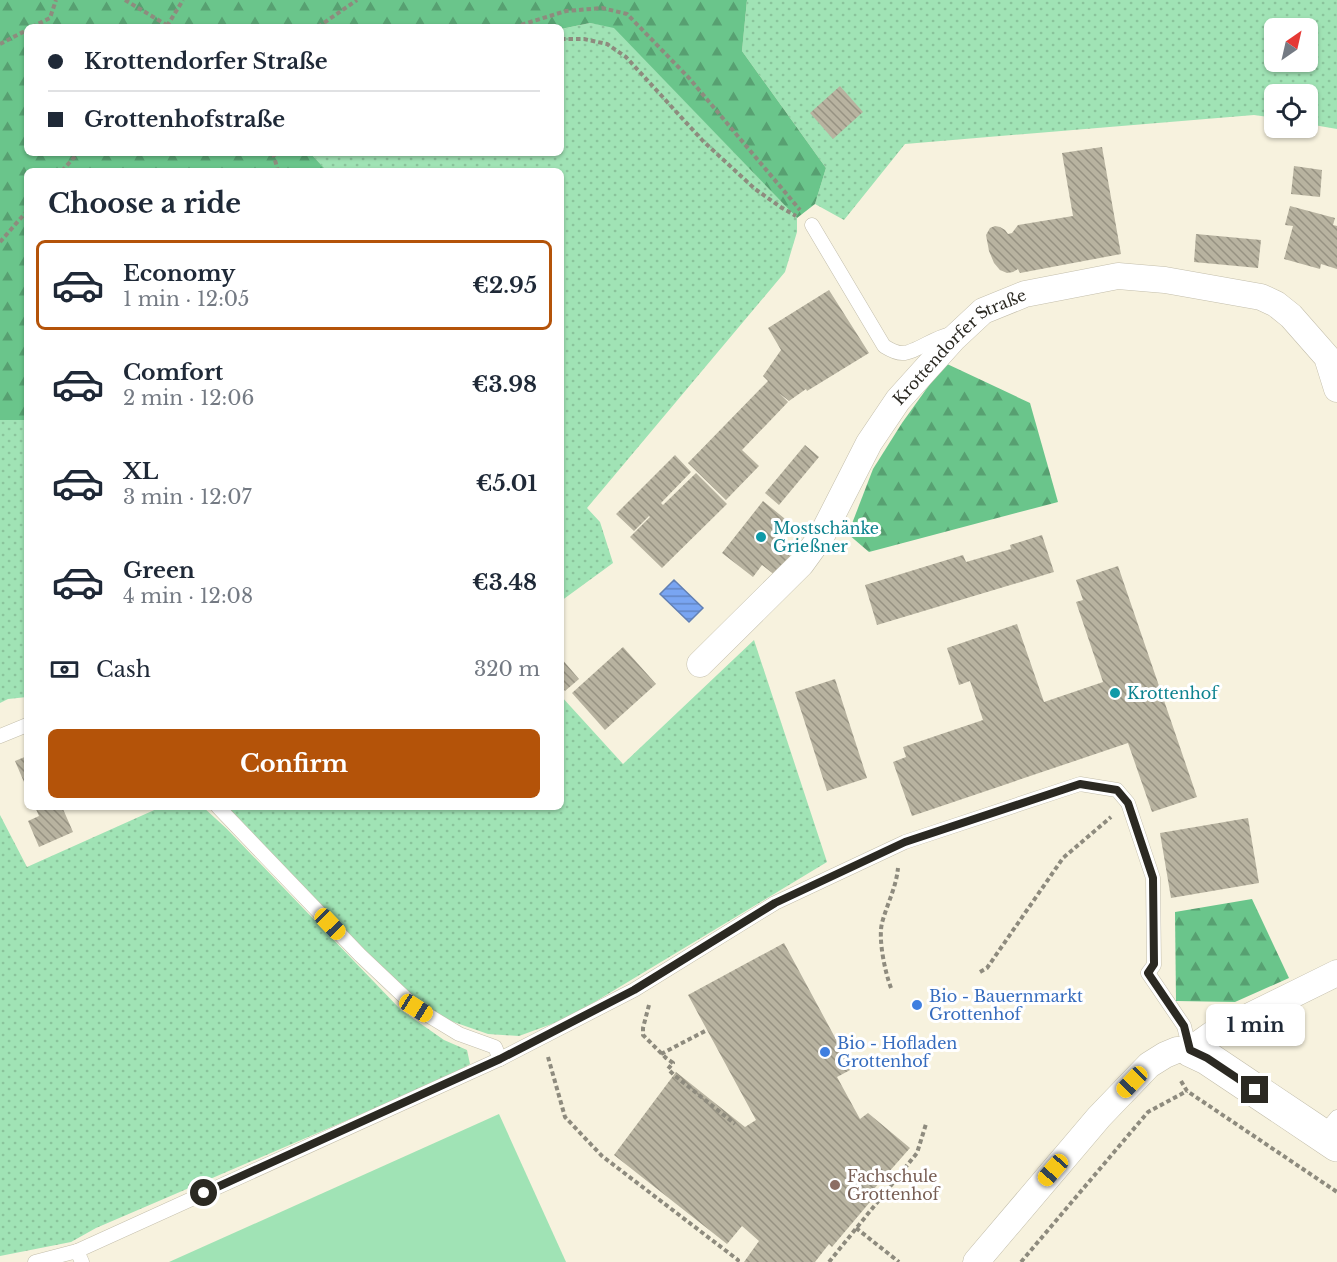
<!DOCTYPE html>
<html lang="en">
<head>
<meta charset="utf-8">
<style>
	:root { --surface:#fff; --page:#f6f6f7; --text:#1f2937; --muted:#747a83; --line:#e0e1e3; --accent:#b45309 }
	body { margin:0; font-family:"Libre Baskerville",serif; background:var(--page); color:var(--text); height:100vh; display:flex; flex-direction:column; font-size:22px; white-space:nowrap }
	* { box-sizing:border-box; margin:0 }
	p { font-size:20px; color:var(--muted) }
	.icon { flex:none; width:33px; height:33px; fill:none; stroke:currentColor; stroke-width:2; stroke-linecap:round; stroke-linejoin:round }
	.map { position:relative; flex:1; overflow:hidden }
	.drawer { position:absolute; left:24px; top:168px; width:540px; height:642px; display:flex; flex-direction:column; background:var(--surface); border-radius:9px; box-shadow:0 2px 4px #0004 }
	.drawer>* { flex:none }
	.guide { position:absolute; left:24px; top:24px; width:540px; height:132px; border-radius:9px; box-shadow:0 2px 4px #0004; display:grid; align-content:center; height:132px; padding:0 24px; background:var(--surface) }
	.needle { width:39px; rotate:34deg }
	.fabs { position:absolute; left:1264px; top:18px; display:grid; gap:12px }
	.fabs a { display:grid; place-items:center; width:54px; height:54px; border-radius:9px; background:var(--surface); box-shadow:0 2px 4px #0004; font-size:30px }
	.end { position:absolute; width:27px; height:27px; margin:-14px; border:8px solid #2b2922; background:#fff; box-shadow:0 0 0 3px #fff }
	.from { border-radius:50% }
	.bubble { position:absolute; height:42px; border-radius:9px; background:var(--surface); box-shadow:0 2px 4px #0004; font-size:20px; font-weight:800; line-height:42px; text-align:center }
	.car { position:absolute; width:18px; height:36px; margin:-18px -9px; border-radius:8px; box-shadow:0 0 4px 2px #0007; background:linear-gradient(#f5c518 24%,#345 0 40%,#f5c518 0 76%,#345 0 86%,#f5c518 0) }
	.guide b { display:flex; align-items:center; gap:21px; height:57px; font-size:22px }
	.guide b+b { border-top:2px solid var(--line) }
	.guide i { width:15px; height:15px; background:var(--text) }
	ul { padding:0; list-style:none }
	li { display:flex; align-items:center; gap:18px; height:90px; margin:0 12px 9px; padding:0 12px; border:3px solid transparent; border-radius:9px }
	li div { flex:1 }
	li b { display:block; font-size:22px }
	li em { font-style:normal; font-weight:800 }
	li.on { border-color:var(--accent) }
	li>.icon { width:54px; height:54px; stroke-width:1.5 }
	h2 { padding:0 24px; font-size:27px; line-height:72px }
	.pay { display:flex; align-items:center; gap:15px; height:66px; padding:0 24px; font-size:22px }
	.pay p { margin-inline-start:auto }
	.button { display:flex; gap:12px; margin-top:auto; padding:12px 24px }
	.button a { flex:1; height:69px; border-radius:9px; background:var(--accent); color:#fff; font-size:24px; font-weight:800; line-height:69px; text-align:center }
	.map>svg:first-child { display:block }
	.grass { fill:url(#grass-dots); fill-rule:evenodd }
	.forest { fill:url(#forest-firs) }
	.garden { fill:#a0e3b5 }
	.water { fill:url(#water-rules); stroke:#6280b4; stroke-width:1.5 }
	.building { fill:url(#building-back-hatch) }
	.lines { fill:none; stroke-linecap:round; stroke-linejoin:round }
	.lane-casing { stroke:#c3beab; stroke-width:15 }
	.street-casing { stroke:#c3beab; stroke-width:27 }
	.secondary-casing { stroke:#c3beab; stroke-width:34 }
	.path { stroke:#8e8b7e; stroke-width:4; stroke-dasharray:4.5 3; stroke-linecap:butt }
	.lane { stroke:#fff; stroke-width:14 }
	.street { stroke:#fff; stroke-width:26 }
	.secondary { stroke:#fff; stroke-width:33 }
	.route { stroke:#2b2922; stroke-width:8 }
	.culture-dot { fill:#0f9aa8; stroke:#fff; stroke-width:2 }
	.shop-dot { fill:#3f7fe0; stroke:#fff; stroke-width:2 }
	.education-dot { fill:#8d6e63; stroke:#fff; stroke-width:2 }
	.labels { text-anchor:middle; dominant-baseline:central; stroke-width:6; stroke-linejoin:round; paint-order:stroke }
	.street-label { font-size:16px; fill:#2b2922; stroke:#fff }
	.culture-label { font-size:16px; fill:#0d838f; stroke:#fff; text-anchor:start }
	.shop-label { font-size:16px; fill:#366cbe; stroke:#fff; text-anchor:start }
	.education-label { font-size:16px; fill:#785e54; stroke:#fff; text-anchor:start }
</style>
</head>
<body>
<div class="map">
<svg width="1337" height="1262" viewBox="0 0 1337 1262">
	<defs>
		<pattern id="grass-dots" width="8" height="8" patternUnits="userSpaceOnUse" patternTransform="scale(1.5)"><rect width="8" height="8" fill="#a0e3b5"/><path d="M2 2h.1M6 6h.1" fill="none" stroke="#8ac39b" stroke-width="1.8" stroke-linecap="round"/></pattern>
		<pattern id="forest-firs" width="22" height="20" patternUnits="userSpaceOnUse" patternTransform="scale(1.5)"><rect width="22" height="20" fill="#6ac58b"/><path d="M5 1l3.5 6h-7zM16 11l3.5 6h-7z" fill="#57a071"/></pattern>
		<pattern id="water-rules" width="6" height="5" patternUnits="userSpaceOnUse" patternTransform="scale(1.5)"><rect width="6" height="5" fill="#79a5f2"/><path d="M0 2.5h6" fill="none" stroke="#6386c4"/></pattern>
		<pattern id="building-back-hatch" width="6" height="6" patternUnits="userSpaceOnUse" patternTransform="scale(1.5)"><rect width="6" height="6" fill="#b8b3a0"/><path d="M-1 5l2 2M0 0l6 6M5-1l2 2" fill="none" stroke="#969282"/></pattern>
	</defs>
	<rect width="100%" height="100%" fill="#f7f2de"/>
	<g class="grass">
		<path d="M747,0H1337V129L1308,124V94H1275V118L1254,115L905,144L844,220L815,204L826,168L742,51ZM1275,28H1308V62H1275Z"/>
		<path d="M590,23L614,27L797,218V232L785,272L587,508L600,522L613,563L561,601V171H327L310,153H561V29Z"/>
		<path d="M0,420H27V697L8,699L0,703Z"/>
		<path d="M754,640L827,862L568,1018L519,1036L488,1034L448,1020L408,993L354,940L226,807H561V696L623,764Z"/>
		<path d="M161,807H203L227,829L401,1010L444,1040L467,1050L470,1064L448,1077L96,1228L71,1242L0,1256V815L27,867Z"/>
	</g>
	<g class="forest">
		<path d="M0,0H747L742,51L826,168L815,204L797,218L614,28L590,23L561,29V27H27V153H310L327,171H27V420H0Z"/>
		<path d="M945,363L1030,403L1058,502L869,552L848,534L873,469L902,423Z"/>
		<path d="M1252,899L1289,978L1235,1002L1176,1001L1175,912Z"/>
	</g>
	<path class="garden" d="M499,1114L566,1262H169Z"/>
	<path class="water" d="M674,580L703,608L689,622L660,594Z"/>
	<g class="building">
		<path d="M840,86L863,112L833,139L810,113Z"/>
		<path d="M1102,147L1121,254L1020,273L1018,269L1013,272L1007,273L1000,270L994,263L989,251L986,235L990,228L995,226L1000,227L1005,230L1008,234L1012,233L1018,225L1073,216L1062,153Z"/>
		<path d="M1294,166L1322,170L1320,197L1291,194Z"/>
		<path d="M1290,206L1335,218L1333,225L1337,226V269L1321,264L1320,269L1284,259L1293,226L1285,225Z"/>
		<path d="M1196,234L1261,240L1258,268L1194,262Z"/>
		<path d="M829,290L869,353L807,391L806,389L789,401L779,393L788,402L742,450L759,466L726,500L688,463L768,381L763,376L781,350L768,328Z"/>
		<path d="M805,445L819,457L779,505L765,493Z"/>
		<path d="M675,455L691,472L661,503L663,505L696,473L727,504L662,568L630,537L650,517L649,516L634,531L616,514Z"/>
		<path d="M763,501L795,527L779,547L795,560L780,579L762,565L753,577L722,553Z"/>
		<path d="M1042,535L1054,572L877,625L865,585L963,555L966,562L1011,549L1010,545Z"/>
		<path d="M1118,566L1197,797L1152,812L1128,743L912,816L893,762L906,757L903,747L983,720L970,681L959,685L947,648L1017,624L1044,702L1103,682L1076,602L1083,600L1076,580Z"/>
		<path d="M623,647L656,684L605,730L572,693Z"/>
		<path d="M561,658L579,679L565,691L561,686Z"/>
		<path d="M835,679L867,778L827,791L795,692Z"/>
		<path d="M27,756V789L15,761Z"/>
		<path d="M35,807H67L63,809L73,832L39,847L28,821L39,816Z"/>
		<path d="M1248,818L1259,883L1171,898L1160,833Z"/>
		<path d="M784,943L852,1069L837,1077L860,1119L868,1113L910,1148L866,1198L870,1202L832,1247L829,1244L815,1262H744L759,1241L742,1226L727,1244L614,1155L676,1072L745,1127L756,1120L688,995Z"/>
	</g>
	<g class="lines">
		<g class="lane-casing">
			<g id="lane">
				<path d="M812,225L884,346C889,349 895,353 902,353C912,354 934,338 947,335L953,339"/>
				<path d="M0,736L27,725"/>
				<path d="M218,807L360,955L416,1008L459,1034L495,1047L500,1059"/>
				<path d="M1322,1135L1337,1117"/>
				<path d="M77,1251L500,1059L634,990L775,903L905,842L1080,784L1117,790L1128,803L1153,878L1154,965L1148,973L1184,1026L1190,1050"/>
				<path d="M35,1262L77,1251L82,1262"/>
			</g>
		</g>
		<g class="street-casing">
			<g id="street">
				<path id="s1" d="M700,664L801,564L822,535L869,443L898,400L953,339L983,311L1025,294L1118,276L1165,280L1261,297L1276,304L1291,316L1327,357L1337,389"/>
				<path d="M976,1262L1099,1117L1149,1065L1165,1055L1177,1050H1190L1211,1035L1337,973"/>
			</g>
		</g>
		<g class="secondary-casing">
			<path id="secondary" d="M1190,1050L1207,1058L1337,1145"/>
		</g>
		<g class="path">
			<path d="M125,0L170,27"/>
			<path d="M167,26L183,0"/>
			<path d="M32,27L50,18L56,0"/>
			<path d="M318,27L357,0"/>
			<path d="M514,27L566,11L602,8L627,14L689,78L800,210"/>
			<path d="M561,39H584L607,44L626,57L703,141L755,189L782,208L796,216"/>
			<path d="M0,44L27,30"/>
			<path d="M273,153L278,171"/>
			<path d="M62,171L78,153"/>
			<path d="M0,242L27,211"/>
			<path d="M980,972L987,968L1063,858L1111,817"/>
			<path d="M891,988C885,972 878,939 882,923C887,904 896,888 898,868"/>
			<path d="M649,1005L643,1028V1035L666,1058L673,1063L668,1069L674,1075L735,1124"/>
			<path d="M661,1054L707,1030"/>
			<path d="M548,1057L565,1117L602,1156L738,1260L736,1262"/>
			<path d="M1181,1081L1187,1091L1337,1192"/>
			<path d="M856,1228L899,1262"/>
			<path d="M829,1262L917,1153L926,1124"/>
			<path d="M1021,1262L1148,1112L1187,1091"/>
		</g>
		<use href="#lane" class="lane"/>
		<use href="#street" class="street"/>
		<use href="#secondary" class="secondary"/>
	</g>
	<g class="lines">
		<path class="route" d="M204,1193L500,1059L634,990L775,903L905,842L1080,784L1117,790L1128,803L1153,878L1154,964L1148,973L1184,1026L1190,1050L1207,1058L1255,1090"/>
	</g>
	<g class="culture-dot">
		<circle cx="761" cy="537" r="6"/>
		<circle cx="1115" cy="693" r="6"/>
	</g>
	<g class="shop-dot">
		<circle cx="917" cy="1005" r="6"/>
		<circle cx="825" cy="1052" r="6"/>
	</g>
	<circle class="education-dot" cx="835" cy="1185" r="6"/>
	<g class="labels">
		<g class="street-label">
			<text stroke="none"><textPath href="#s1" startOffset="416">Krottendorfer Straße</textPath></text>
		</g>
		<g class="culture-label">
			<text x="773" y="528">Mostschänke<tspan x="773" dy="18">Grießner</tspan></text>
			<text x="1127" y="693">Krottenhof</text>
		</g>
		<g class="shop-label">
			<text x="929" y="996">Bio - Bauernmarkt<tspan x="929" dy="18">Grottenhof</tspan></text>
			<text x="837" y="1043">Bio - Hofladen<tspan x="837" dy="18">Grottenhof</tspan></text>
		</g>
		<g class="education-label">
			<text x="847" y="1176">Fachschule<tspan x="847" dy="18">Grottenhof</tspan></text>
		</g>
	</g>
</svg>
<div class="fabs">
<a><svg class="needle" viewBox="-14 -14 28 28"><path d="M0-13l5 13h-10z" fill="#e53935"/><path d="M0 13l5-13h-10z" fill="#747a83"/></svg></a>
<a><svg class="icon" aria-label="locate" viewBox="0 0 24 24"><circle cx="12" cy="12" r="6"/><path d="M12 2v4M12 18v4M2 12h4M18 12h4"/></svg></a>
</div>
<i class="end from" style="left:204px;top:1193px"></i>
<i class="end" style="left:1255px;top:1090px"></i>
<div class="bubble" style="left:1206px;top:1004px;width:99px">1 min</div>
<i class="car" style="left:330px;top:924px;rotate:136deg"></i>
<i class="car" style="left:416px;top:1008px;rotate:122deg"></i>
<i class="car" style="left:1132px;top:1082px;rotate:224deg"></i>
<i class="car" style="left:1053px;top:1170px;rotate:221deg"></i>
<div class="guide">
<b><i class="from"></i>Krottendorfer Straße</b>
<b><i></i>Grottenhofstraße</b>
</div>
<section class="drawer">
<h2>Choose a ride</h2>
<ul>
<li class="on"><svg class="icon" aria-label="car" viewBox="0 0 24 24"><path d="M5 17H2v-5l4-1 3-4h7l3 4 3 1v5h-3M9 17h6M6 11h13"/><circle cx="7" cy="17" r="2"/><circle cx="17" cy="17" r="2"/></svg><div><b>Economy</b><p>1 min · 12:05</p></div><em>€2.95</em></li>
<li><svg class="icon" aria-label="car" viewBox="0 0 24 24"><path d="M5 17H2v-5l4-1 3-4h7l3 4 3 1v5h-3M9 17h6M6 11h13"/><circle cx="7" cy="17" r="2"/><circle cx="17" cy="17" r="2"/></svg><div><b>Comfort</b><p>2 min · 12:06</p></div><em>€3.98</em></li>
<li><svg class="icon" aria-label="car" viewBox="0 0 24 24"><path d="M5 17H2v-5l4-1 3-4h7l3 4 3 1v5h-3M9 17h6M6 11h13"/><circle cx="7" cy="17" r="2"/><circle cx="17" cy="17" r="2"/></svg><div><b>XL</b><p>3 min · 12:07</p></div><em>€5.01</em></li>
<li><svg class="icon" aria-label="car" viewBox="0 0 24 24"><path d="M5 17H2v-5l4-1 3-4h7l3 4 3 1v5h-3M9 17h6M6 11h13"/><circle cx="7" cy="17" r="2"/><circle cx="17" cy="17" r="2"/></svg><div><b>Green</b><p>4 min · 12:08</p></div><em>€3.48</em></li>
</ul>
<div class="pay"><svg class="icon" aria-label="cash" viewBox="0 0 24 24"><path d="M3 7h18v10H3z"/><circle cx="12" cy="12" r="2"/></svg>Cash<p>320 m</p></div>
<div class="button"><a>Confirm</a></div>
</section>
</div>
</body>
</html>
